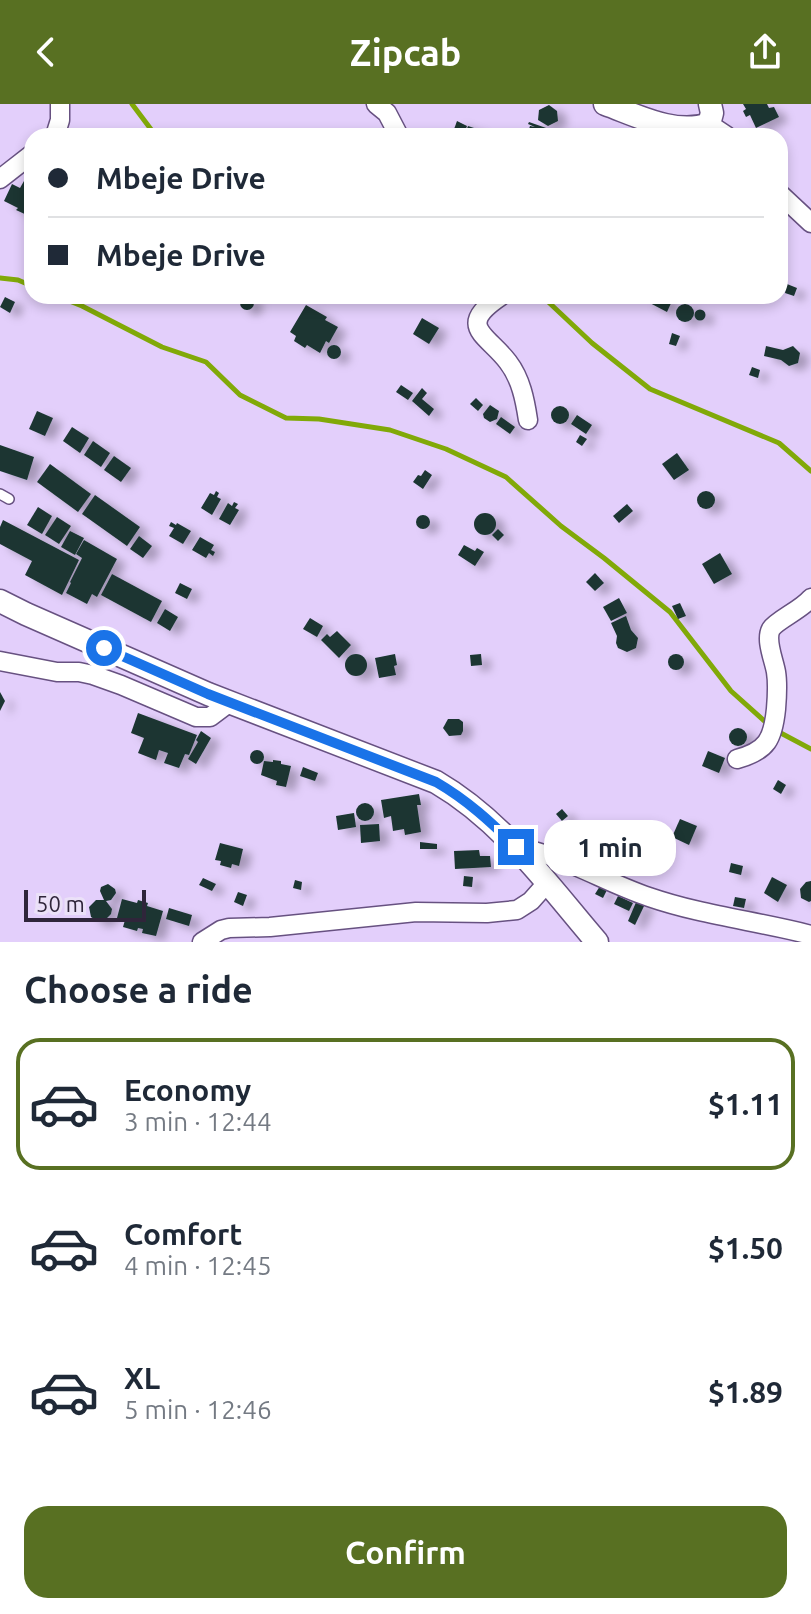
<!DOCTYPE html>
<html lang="en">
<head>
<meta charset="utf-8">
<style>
	:root { --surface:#fff; --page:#f6f6f7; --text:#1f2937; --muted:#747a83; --line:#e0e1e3; --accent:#587022 }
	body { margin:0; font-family:Ubuntu,sans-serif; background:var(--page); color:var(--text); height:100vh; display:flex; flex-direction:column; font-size:30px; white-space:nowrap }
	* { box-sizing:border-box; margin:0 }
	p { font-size:26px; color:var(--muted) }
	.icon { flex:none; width:44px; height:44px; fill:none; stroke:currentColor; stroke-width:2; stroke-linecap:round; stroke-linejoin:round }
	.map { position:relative; height:838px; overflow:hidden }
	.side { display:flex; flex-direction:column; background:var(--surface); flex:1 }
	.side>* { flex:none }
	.banner { position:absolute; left:24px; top:24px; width:764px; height:176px; border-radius:24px; box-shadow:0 4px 12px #0003; display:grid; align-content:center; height:176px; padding:0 24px; background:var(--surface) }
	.scale { position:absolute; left:24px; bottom:20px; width:122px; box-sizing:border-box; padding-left:8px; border:4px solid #2f253a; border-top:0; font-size:22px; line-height:28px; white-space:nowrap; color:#2f253a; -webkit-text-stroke:6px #ebe1f8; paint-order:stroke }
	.end { position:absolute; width:36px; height:36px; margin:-18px; border:10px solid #1a73e8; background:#fff; box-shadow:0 0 0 4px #fff }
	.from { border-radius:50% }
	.bubble { position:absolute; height:56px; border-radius:24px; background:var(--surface); box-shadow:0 4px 12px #0003; font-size:26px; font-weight:700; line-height:56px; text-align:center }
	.banner b { display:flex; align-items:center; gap:28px; height:76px; font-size:30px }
	.banner b+b { border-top:2px solid var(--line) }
	.banner i { width:20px; height:20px; background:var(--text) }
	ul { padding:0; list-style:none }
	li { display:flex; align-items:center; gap:24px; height:132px; margin:0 16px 12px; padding:0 8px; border:4px solid transparent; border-radius:24px }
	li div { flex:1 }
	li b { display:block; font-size:30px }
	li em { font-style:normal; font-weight:700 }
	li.selected { border-color:var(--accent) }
	li>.icon { width:72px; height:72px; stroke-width:1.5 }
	h2 { padding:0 24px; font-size:36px; line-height:96px }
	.primary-button { display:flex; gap:16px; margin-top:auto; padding:16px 24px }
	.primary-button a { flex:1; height:92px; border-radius:24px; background:var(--accent); color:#fff; font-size:32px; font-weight:700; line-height:92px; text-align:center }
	header { display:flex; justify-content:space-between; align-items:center; height:104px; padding:0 24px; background:var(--accent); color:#fff; font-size:36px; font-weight:700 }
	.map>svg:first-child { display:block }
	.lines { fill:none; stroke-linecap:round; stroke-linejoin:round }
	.stream { stroke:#81a908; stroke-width:5 }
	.building { fill:#1b3632; filter:url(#shadow) }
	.service-casing { stroke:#675181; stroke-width:12 }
	.minor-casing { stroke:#675181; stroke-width:21 }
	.tertiary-casing { stroke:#675181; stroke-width:25 }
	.service { stroke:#fff; stroke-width:9 }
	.minor { stroke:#fff; stroke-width:18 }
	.tertiary { stroke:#fff; stroke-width:22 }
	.route { stroke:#1a73e8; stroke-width:10 }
</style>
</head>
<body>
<header><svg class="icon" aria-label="back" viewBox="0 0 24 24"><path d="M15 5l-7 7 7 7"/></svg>Zipcab<svg class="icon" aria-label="share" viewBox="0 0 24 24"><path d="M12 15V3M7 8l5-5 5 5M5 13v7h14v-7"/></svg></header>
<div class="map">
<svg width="811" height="838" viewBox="0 0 811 838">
	<defs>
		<filter id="shadow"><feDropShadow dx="9" dy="5" stdDeviation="4" flood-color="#0004"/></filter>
	</defs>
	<rect width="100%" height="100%" fill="#e3cffb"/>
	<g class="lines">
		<g class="stream">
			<path d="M132,0L156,32"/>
			<path d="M0,174L18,176L32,182"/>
			<path d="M57,192L82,202L162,243L206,258L240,291L286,314L319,315L390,326L446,345L506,373L561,422L604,454L670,508L731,587L769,621"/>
			<path d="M542,192L592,239L650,285L779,339L811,367"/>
			<path d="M777,627L811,645"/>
		</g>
	</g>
	<g class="building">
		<path d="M743,0H767L769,4L774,3L779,13L756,24L750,11L746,13L743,7L746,5Z"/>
		<path d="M549,1L557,7L558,17L548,22L538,16L539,6Z"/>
		<path d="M457,17L467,22L463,32L453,28Z"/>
		<path d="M529,18L549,25L547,32H540L528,28L530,22L535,23L528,20Z"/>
		<path d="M468,22L477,25L475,32H464Z"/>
		<path d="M24,77L32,81V110L30,109L29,112L16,106L18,104L4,97L12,80L20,84Z"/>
		<path d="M787,180L797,184L794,192L785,189Z"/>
		<circle cx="247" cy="199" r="7"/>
		<path d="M648,192H661L672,197L667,208L646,197Z"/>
		<path d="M5,193L15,198L10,209L0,203Z"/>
		<circle cx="685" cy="209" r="9"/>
		<path d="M306,201L327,213L325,216L338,223L329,239L326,237L320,249L307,241L305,244L294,237L296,232L290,228Z"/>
		<circle cx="700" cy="211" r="5.5"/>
		<path d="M422,214L439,224L429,240L413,230Z"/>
		<path d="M672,229L680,232L676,242L669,240Z"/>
		<circle cx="334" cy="248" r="7"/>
		<path d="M766,242L783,246L793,242L800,249L798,259L789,262L781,256L764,252Z"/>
		<path d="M752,263L760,266L758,274L749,271Z"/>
		<path d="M401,281L413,289L408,296L396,288Z"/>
		<path d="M422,284L427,289L422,295L434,305L429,312L412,297Z"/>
		<path d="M476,294L483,301L478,307L470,300Z"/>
		<path d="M490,301L499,307L497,315L490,318L484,314L483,310Z"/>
		<circle cx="560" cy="311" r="9"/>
		<path d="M37,307L53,314L45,332L29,325Z"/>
		<path d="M577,311L592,321L586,330L571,320Z"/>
		<path d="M501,313L515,323L510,330L496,320Z"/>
		<path d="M72,323L89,334L80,349L63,337Z"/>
		<path d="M580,331L587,335L582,342L576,338Z"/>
		<path d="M93,337L110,349L101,363L84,351Z"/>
		<path d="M0,341L34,353L27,376L0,367Z"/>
		<path d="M677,349L689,366L674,376L662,360Z"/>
		<path d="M114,352L131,364L121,378L104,366Z"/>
		<path d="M50,360L91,390L78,408L37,378Z"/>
		<path d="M425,366L432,371L423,385L413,378L418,371L421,372Z"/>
		<path d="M216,387L219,389L217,393L221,395L212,411L201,404L210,389L214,391Z"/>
		<circle cx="706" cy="396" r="9"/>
		<path d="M95,391L140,423L127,442L82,410Z"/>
		<path d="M234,398L238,400L235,404L239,406L230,421L219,415L228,399L232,402Z"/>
		<path d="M627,400L633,407L619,419L613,412Z"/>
		<path d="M38,403L52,412L42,430L27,421Z"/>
		<circle cx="485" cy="420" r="11"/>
		<circle cx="423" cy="418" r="7"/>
		<path d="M57,413L71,422L59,440L45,431Z"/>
		<path d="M3,416L79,456L62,491L25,471L32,457L0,440V423Z"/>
		<path d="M171,418L176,421L177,419L191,427L183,440L169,432L174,424L169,422Z"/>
		<path d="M498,425L504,431L498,437L492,431Z"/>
		<path d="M70,427L84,434L75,451L61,443Z"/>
		<path d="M139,432L152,442L143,454L130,445Z"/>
		<path d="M200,433L214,441L211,446L215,448L213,452L209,449L206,454L192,446Z"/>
		<path d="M84,436L117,455L97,493L92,490L87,500L66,489L71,479L70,478L82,454L76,450Z"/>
		<path d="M464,441L475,447L477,444L484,448L475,462L458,451Z"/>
		<path d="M720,449L732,470L714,480L702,460Z"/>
		<path d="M595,469L604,479L595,487L586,478Z"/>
		<path d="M112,470L162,497L151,518L101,491Z"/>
		<path d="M180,479L192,485L187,495L175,489Z"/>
		<path d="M619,494L627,509L611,517L603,503Z"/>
		<path d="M680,499L686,512L678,515L672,502Z"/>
		<path d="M165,505L178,513L170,527L157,519Z"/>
		<path d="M626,512L631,526L638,534L636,544L627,548L618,544L616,539L617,532L611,519Z"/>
		<path d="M310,514L323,522L317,533L303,525Z"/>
		<path d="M337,527L351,541L339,554L321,536L327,530L330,533Z"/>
		<path d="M395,550L397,561L394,562L396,571L379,574L375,554Z"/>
		<path d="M481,550L482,561L471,562L470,551Z"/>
		<circle cx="676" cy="558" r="8"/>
		<circle cx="356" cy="561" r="11"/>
		<path d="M0,588L5,597L0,607Z"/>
		<path d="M138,609L197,631L189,651L185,650L179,664L164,659L168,649L159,646L156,656L138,649L144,634L131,629Z"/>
		<path d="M448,615H459L463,618V627L461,631L449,632L443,624Z"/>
		<circle cx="738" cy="633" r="9"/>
		<path d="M201,627L211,634L196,660L188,655L198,638L196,636Z"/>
		<circle cx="257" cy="653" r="7"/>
		<path d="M708,647L725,654L719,669L702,662Z"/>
		<path d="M273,656L281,657V660L291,662L286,683L276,681L277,677L261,671L264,657L273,658Z"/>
		<path d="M303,663L318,669L315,677L300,672Z"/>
		<path d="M778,676L786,681L781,690L773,685Z"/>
		<path d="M419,690L421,701H417L421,728L405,731L404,725L393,727L391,712L384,714L381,696Z"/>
		<circle cx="365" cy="708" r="9"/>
		<path d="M562,705L568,712L562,717L556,710Z"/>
		<path d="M354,709L356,723L338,726L336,712Z"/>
		<path d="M680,715L697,722L689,741L672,733Z"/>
		<path d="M379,720L380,737L361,739L360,721Z"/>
		<path d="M420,738L437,740V745H420Z"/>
		<path d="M220,739L243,745L239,762L232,760L231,764L220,761L221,757L215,756Z"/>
		<path d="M479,746L480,752H490L491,763L455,765L454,747Z"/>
		<path d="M731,759L743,762L741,771L729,768Z"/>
		<path d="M464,772L473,773L472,783L463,782Z"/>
		<path d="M772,773L787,781L778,798L764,789Z"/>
		<path d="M203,774L216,780L212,787L199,781Z"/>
		<path d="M295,776L302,778L301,786L293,784Z"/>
		<path d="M811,777V797L809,798L801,794L800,785L806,778Z"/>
		<path d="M108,780L115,785L116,789L111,796L106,797L112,805L111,810L104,817L99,818L91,813L89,803L96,796H104L100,787L101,783Z"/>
		<path d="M600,782L607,786L603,794L595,790Z"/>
		<path d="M238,788L247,791L243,802L234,798Z"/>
		<path d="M618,792L633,799L629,807L614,800Z"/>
		<path d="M735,793L746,795L744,804L733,802Z"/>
		<path d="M122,795L137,799L138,796L148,799L147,802L163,807L156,832L142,829L143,825L138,824L137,827L123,823L125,816L117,814Z"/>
		<path d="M637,796L645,800L635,821L628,817Z"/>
		<path d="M169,804L192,811L189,822L166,815Z"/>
	</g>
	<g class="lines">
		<g class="service-casing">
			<path id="service" d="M0,390L9,395"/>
		</g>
		<g class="minor-casing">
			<g id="minor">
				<path d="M376,0L387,9L399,32"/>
				<path d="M709,20L727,32"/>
				<path d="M55,32L60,16V0"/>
				<path d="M0,75L32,50"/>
				<path d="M780,90L811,119"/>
				<path d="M501,192C455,223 487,230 508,258C521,275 525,296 528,316"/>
				<path d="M0,557L57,568H79L93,571L121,581L196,613H210L230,598"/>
				<path d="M737,655C767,647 773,635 776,605C777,593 778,580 776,568C774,556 765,536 771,525C777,516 801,506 811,494"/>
				<path d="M516,743C563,751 604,778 649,793C701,811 757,817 811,831"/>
				<path d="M202,838L221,826L229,824L270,823L416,808L487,809L517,806L531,797L547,779"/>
			</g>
		</g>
		<g class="tertiary-casing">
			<g id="tertiary">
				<path d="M605,0C636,11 675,32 709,20L712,9L710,0"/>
				<path d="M0,497L26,510L208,590L436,678C503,717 548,781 597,838"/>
			</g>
		</g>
		<use href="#service" class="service"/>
		<use href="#minor" class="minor"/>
		<use href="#tertiary" class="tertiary"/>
	</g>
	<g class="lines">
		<path class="route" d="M104,544L208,590L436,678C467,696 491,718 516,743"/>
	</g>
</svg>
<div class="scale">50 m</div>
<i class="end from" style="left:104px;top:544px"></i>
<i class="end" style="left:516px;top:743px"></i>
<div class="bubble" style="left:544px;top:716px;width:132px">1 min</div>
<div class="banner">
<b><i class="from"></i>Mbeje Drive</b>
<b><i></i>Mbeje Drive</b>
</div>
</div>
<section class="side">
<h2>Choose a ride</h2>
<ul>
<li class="selected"><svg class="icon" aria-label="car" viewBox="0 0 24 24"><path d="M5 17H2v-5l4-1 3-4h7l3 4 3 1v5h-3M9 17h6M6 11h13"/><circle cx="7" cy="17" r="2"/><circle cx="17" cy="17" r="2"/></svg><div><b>Economy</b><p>3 min · 12:44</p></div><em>$1.11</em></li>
<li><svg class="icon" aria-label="car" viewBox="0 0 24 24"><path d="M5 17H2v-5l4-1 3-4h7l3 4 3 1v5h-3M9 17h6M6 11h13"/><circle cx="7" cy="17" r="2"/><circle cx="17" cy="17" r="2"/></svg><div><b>Comfort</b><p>4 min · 12:45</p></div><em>$1.50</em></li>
<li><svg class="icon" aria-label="car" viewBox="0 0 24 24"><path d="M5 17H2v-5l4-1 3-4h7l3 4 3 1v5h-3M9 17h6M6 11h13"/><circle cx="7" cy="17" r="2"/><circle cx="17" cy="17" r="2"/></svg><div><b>XL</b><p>5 min · 12:46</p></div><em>$1.89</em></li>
</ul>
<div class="primary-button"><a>Confirm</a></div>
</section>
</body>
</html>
